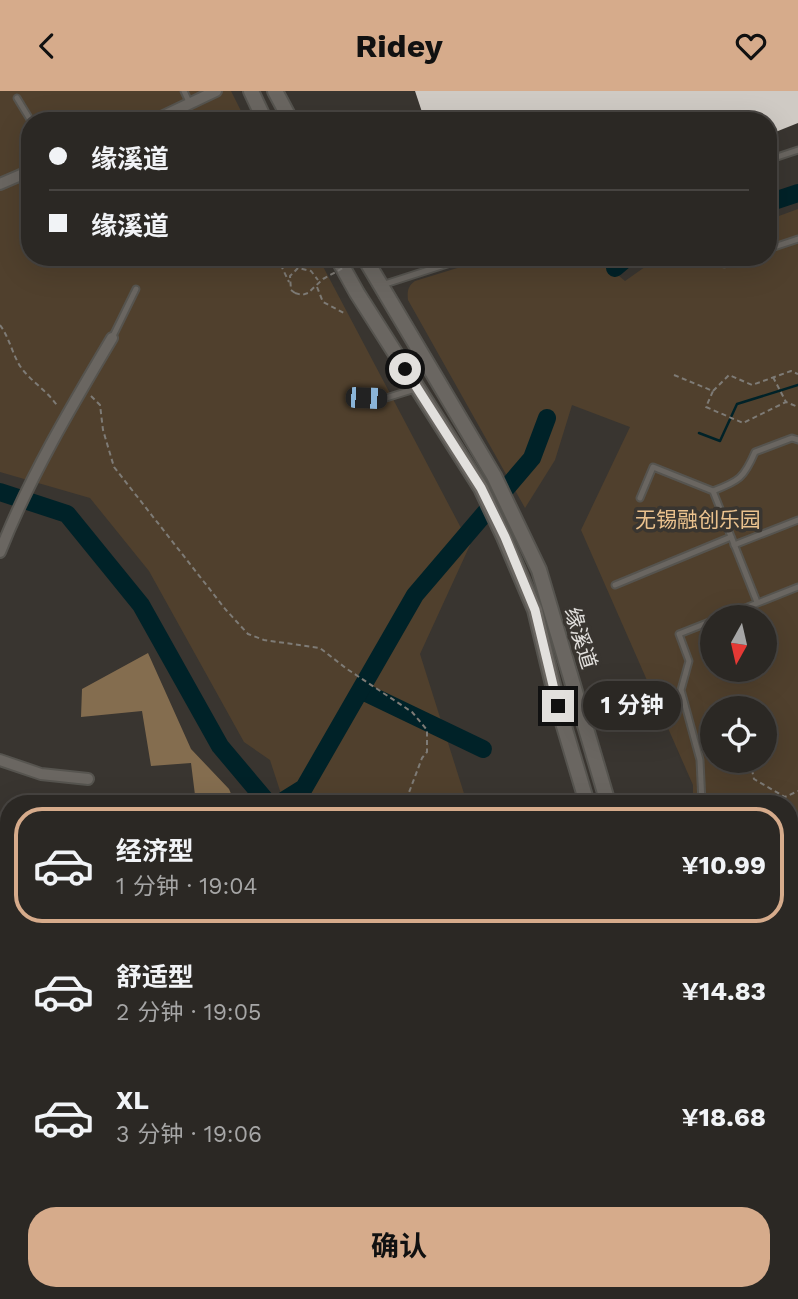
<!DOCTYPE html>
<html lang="zh">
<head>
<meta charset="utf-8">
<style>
	:root { --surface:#2b2824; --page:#33302c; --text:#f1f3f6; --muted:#a6a6a6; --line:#474441; --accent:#d6ab8b }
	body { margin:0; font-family:"Work Sans","Noto Sans SC",sans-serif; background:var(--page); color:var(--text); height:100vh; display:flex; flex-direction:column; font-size:26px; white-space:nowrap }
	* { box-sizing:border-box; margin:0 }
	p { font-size:23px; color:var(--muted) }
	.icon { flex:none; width:38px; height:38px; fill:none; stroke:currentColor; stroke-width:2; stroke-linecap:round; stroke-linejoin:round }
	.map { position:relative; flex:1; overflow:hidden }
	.details { position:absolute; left:0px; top:704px; width:798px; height:506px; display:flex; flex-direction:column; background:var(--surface); border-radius:28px 28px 0 0; box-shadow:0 7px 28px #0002,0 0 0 2px var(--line) }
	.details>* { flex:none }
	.top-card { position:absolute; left:21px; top:21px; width:756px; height:154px; border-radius:28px; box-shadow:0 7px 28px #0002,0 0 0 2px var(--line); display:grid; align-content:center; height:154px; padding:0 28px; background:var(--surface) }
	.needle { width:46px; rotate:188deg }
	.tools { position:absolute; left:700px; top:514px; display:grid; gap:14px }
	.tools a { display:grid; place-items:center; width:77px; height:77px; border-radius:50%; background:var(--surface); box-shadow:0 7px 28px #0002,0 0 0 2px var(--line); font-size:35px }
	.end { position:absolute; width:32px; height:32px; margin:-16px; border:9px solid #e2e0dd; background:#111; box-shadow:0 0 0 4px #111 }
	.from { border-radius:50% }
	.bubble { position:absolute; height:49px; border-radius:24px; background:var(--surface); box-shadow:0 7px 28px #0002,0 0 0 2px var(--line); font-size:23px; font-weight:700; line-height:49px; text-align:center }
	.car { position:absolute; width:21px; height:42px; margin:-21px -10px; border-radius:9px; box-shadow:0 0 5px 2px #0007; background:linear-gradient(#222 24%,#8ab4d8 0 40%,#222 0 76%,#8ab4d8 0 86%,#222 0) }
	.top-card b { display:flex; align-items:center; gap:24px; height:66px; font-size:26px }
	.top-card b+b { border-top:2px solid var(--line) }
	.top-card i { width:18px; height:18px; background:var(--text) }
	ul { padding:12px 0 0; list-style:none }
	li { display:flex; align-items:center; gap:21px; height:116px; margin:0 14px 10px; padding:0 14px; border:4px solid transparent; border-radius:28px }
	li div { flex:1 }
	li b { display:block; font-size:26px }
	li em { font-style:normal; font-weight:700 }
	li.active { border-color:var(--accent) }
	li>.icon { width:63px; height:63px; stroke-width:1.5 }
	.button { display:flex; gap:14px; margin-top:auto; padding:14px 28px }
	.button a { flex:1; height:80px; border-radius:28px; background:var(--accent); color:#111; font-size:28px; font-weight:700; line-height:80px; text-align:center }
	header { display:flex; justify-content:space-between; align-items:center; height:91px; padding:0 28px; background:var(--accent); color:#111; font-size:32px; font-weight:700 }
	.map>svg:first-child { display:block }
	.green { fill:#50402d; fill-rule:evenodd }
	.forest { fill:#846d4f }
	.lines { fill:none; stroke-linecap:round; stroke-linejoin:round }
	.stream { stroke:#002228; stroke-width:2.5 }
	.river { stroke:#002228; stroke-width:18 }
	.building { fill:#cfcac4 }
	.lane-casing { stroke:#56544f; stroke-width:9 }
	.street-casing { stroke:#56544f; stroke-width:14 }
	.secondary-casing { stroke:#56544f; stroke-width:18 }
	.highway-casing { stroke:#56544f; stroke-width:23 }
	.path { stroke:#7e7b76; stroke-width:2; stroke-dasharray:5 3.5; stroke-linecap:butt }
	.lane { stroke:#6a6661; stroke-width:5 }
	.street { stroke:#6a6661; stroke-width:10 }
	.secondary { stroke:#6a6661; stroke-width:14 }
	.highway { stroke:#40abbc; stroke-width:19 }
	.path-bridge { stroke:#7e7b76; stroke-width:2; stroke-dasharray:5 3.5; stroke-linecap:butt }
	.route { stroke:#e2e0dd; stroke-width:9 }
	.labels { text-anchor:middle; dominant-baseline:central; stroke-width:7; stroke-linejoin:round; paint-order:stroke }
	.park-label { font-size:21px; fill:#ebc28e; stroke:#393530 }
	.street-label { font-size:21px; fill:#e2e0dd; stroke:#393530 }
</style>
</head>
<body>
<header><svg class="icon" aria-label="back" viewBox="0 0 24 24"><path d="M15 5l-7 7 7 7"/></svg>Ridey<svg class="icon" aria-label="heart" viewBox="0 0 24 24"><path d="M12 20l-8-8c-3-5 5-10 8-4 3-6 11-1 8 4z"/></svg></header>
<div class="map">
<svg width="798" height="1208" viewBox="0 0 798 1208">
	<rect width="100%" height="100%" fill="#393530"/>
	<g class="green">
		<path d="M0,0H231L246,30H30V166H318L470,454L420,563L467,712H284L270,669L244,651L149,480L90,407L0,381Z"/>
		<path d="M798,118V890L789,892V712H693V694L581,439L630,336L572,314L555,369L525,417L408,209C407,200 408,195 415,190L493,166H597L625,190L659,166H768V129ZM712,527H765V579H712ZM712,618H765V670H712Z"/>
		<path d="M104,1201L626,1200V1208H105Z"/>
	</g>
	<g class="forest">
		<path d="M148,562L191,658L229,698L235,712H196L191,672L151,675L142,620L81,626L82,598Z"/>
		<path d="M7,910L9,961H0V930L4,931Z"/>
		<path d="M798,1001V1208H703V1201L789,1200V1003Z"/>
	</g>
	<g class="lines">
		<path class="stream" d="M699,342L720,350L737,313L798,294"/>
		<g class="river">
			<path d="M768,112L798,102"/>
			<path d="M615,177L628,166"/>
			<path d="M0,401L67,423L141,514L220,655L268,712"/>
			<path d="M362,600L483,658"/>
			<path d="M280,712L304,697L415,504L532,367L547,327"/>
			<path d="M272,1208V1200"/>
		</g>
	</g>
	<path class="building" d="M415,0H798V32L768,44V30H425Z"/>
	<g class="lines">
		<g class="lane-casing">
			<g id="lane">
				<path d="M184,0L190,13"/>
				<path d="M17,7L31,30"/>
				<path d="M768,69L798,59"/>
				<path d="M768,158L798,148"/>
				<path d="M724,173L743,166"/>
				<path d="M382,194L469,166"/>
				<path d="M112,247L136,198"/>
				<path d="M366,307H386L415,298"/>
				<path d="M713,400C739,390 744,387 755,361L792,347L798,349"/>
				<path d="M640,407L653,376L713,400L757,511"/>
				<path d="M734,454L798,429"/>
				<path d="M615,494L731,446"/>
				<path d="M720,527L798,496"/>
				<path d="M702,712L700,669L681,599L689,570L679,543L712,530"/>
				<path d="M789,801L798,804"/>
			</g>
		</g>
		<g class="street-casing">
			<g id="street">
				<path d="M153,30L216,0"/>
				<path d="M0,93L30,80"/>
				<path d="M0,461C29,387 71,316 112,247"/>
				<path d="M0,669L41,683L88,688"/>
				<path d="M93,1200L96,1208"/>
			</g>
		</g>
		<g class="secondary-casing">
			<g id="secondary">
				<path d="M251,0L265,30"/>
				<path d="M275,0L291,30"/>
				<path d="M337,166L357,202L481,397L504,446L535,519L558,615L587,712"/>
				<path d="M364,166L494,385L539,479L608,712"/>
				<path d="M659,1200V1208"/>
				<path d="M679,1208V1200"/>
			</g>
		</g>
		<g class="highway-casing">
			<g id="highway">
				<path d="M789,940L798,937"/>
				<path d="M789,959L798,957"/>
				<path d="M0,988H9"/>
				<path d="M0,1008H9"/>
			</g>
		</g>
		<g class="path">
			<path d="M277,166L289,191"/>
			<path d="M254,175L272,166"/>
			<path d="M317,196L323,211L344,222"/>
			<path d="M295,202L291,199L290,185L298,177L311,180L318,189"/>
			<path d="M0,234C9,246 12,262 20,275C31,291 48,300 58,316"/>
			<path d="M674,284L713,300L706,316L743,332L786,311L798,316"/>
			<path d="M773,286L786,311"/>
			<path d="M713,300L729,284L752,294L791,280L798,283"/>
			<path d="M91,305L100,314L103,339L114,376L226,519L248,543L264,549L320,557L347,578L412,621L427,639V661L422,667L405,712"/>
			<path d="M750,670L754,688L785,706L798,700"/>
			<path d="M777,712L784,706"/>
			<path d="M789,981L798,978"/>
			<path d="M0,1027L9,1026"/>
			<path d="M331,1200L332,1208"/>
			<path d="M534,1200V1208"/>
		</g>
		<use href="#lane" class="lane"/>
		<use href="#street" class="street"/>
		<use href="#secondary" class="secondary"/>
		<use href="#highway" class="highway"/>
		<path class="path-bridge" d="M295,202L302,204L308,202L323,188L363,166"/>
	</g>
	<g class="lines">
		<path class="route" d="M405,278L481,397L505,446L535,519L558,615"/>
	</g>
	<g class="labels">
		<g class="park-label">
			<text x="698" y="428">无锡融创乐园</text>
		</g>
		<g class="street-label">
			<text transform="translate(581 547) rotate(73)">缘溪道</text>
		</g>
	</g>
</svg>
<div class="tools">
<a><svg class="needle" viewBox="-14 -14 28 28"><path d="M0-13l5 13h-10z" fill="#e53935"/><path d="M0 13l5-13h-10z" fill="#a6a6a6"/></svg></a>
<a><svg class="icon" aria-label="locate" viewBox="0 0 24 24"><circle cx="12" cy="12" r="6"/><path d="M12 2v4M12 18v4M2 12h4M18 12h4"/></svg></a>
</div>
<i class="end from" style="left:405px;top:278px"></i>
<i class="end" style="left:558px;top:615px"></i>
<div class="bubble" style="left:583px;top:590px;width:98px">1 分钟</div>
<i class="car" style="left:366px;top:307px;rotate:92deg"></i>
<div class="top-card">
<b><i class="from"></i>缘溪道</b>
<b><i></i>缘溪道</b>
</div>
<section class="details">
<ul>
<li class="active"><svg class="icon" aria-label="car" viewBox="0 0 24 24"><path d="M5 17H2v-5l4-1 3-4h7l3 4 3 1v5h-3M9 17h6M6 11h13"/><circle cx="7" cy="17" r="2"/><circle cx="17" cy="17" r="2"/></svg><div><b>经济型</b><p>1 分钟 · 19:04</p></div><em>¥10.99</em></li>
<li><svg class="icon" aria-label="car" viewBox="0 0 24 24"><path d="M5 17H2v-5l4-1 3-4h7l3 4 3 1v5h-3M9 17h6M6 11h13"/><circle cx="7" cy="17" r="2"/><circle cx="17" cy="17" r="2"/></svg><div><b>舒适型</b><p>2 分钟 · 19:05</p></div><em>¥14.83</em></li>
<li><svg class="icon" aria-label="car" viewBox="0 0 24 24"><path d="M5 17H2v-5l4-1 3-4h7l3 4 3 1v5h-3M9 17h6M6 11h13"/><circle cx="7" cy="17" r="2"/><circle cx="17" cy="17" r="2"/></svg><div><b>XL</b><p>3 分钟 · 19:06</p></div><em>¥18.68</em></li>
</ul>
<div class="button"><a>确认</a></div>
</section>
</div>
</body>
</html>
